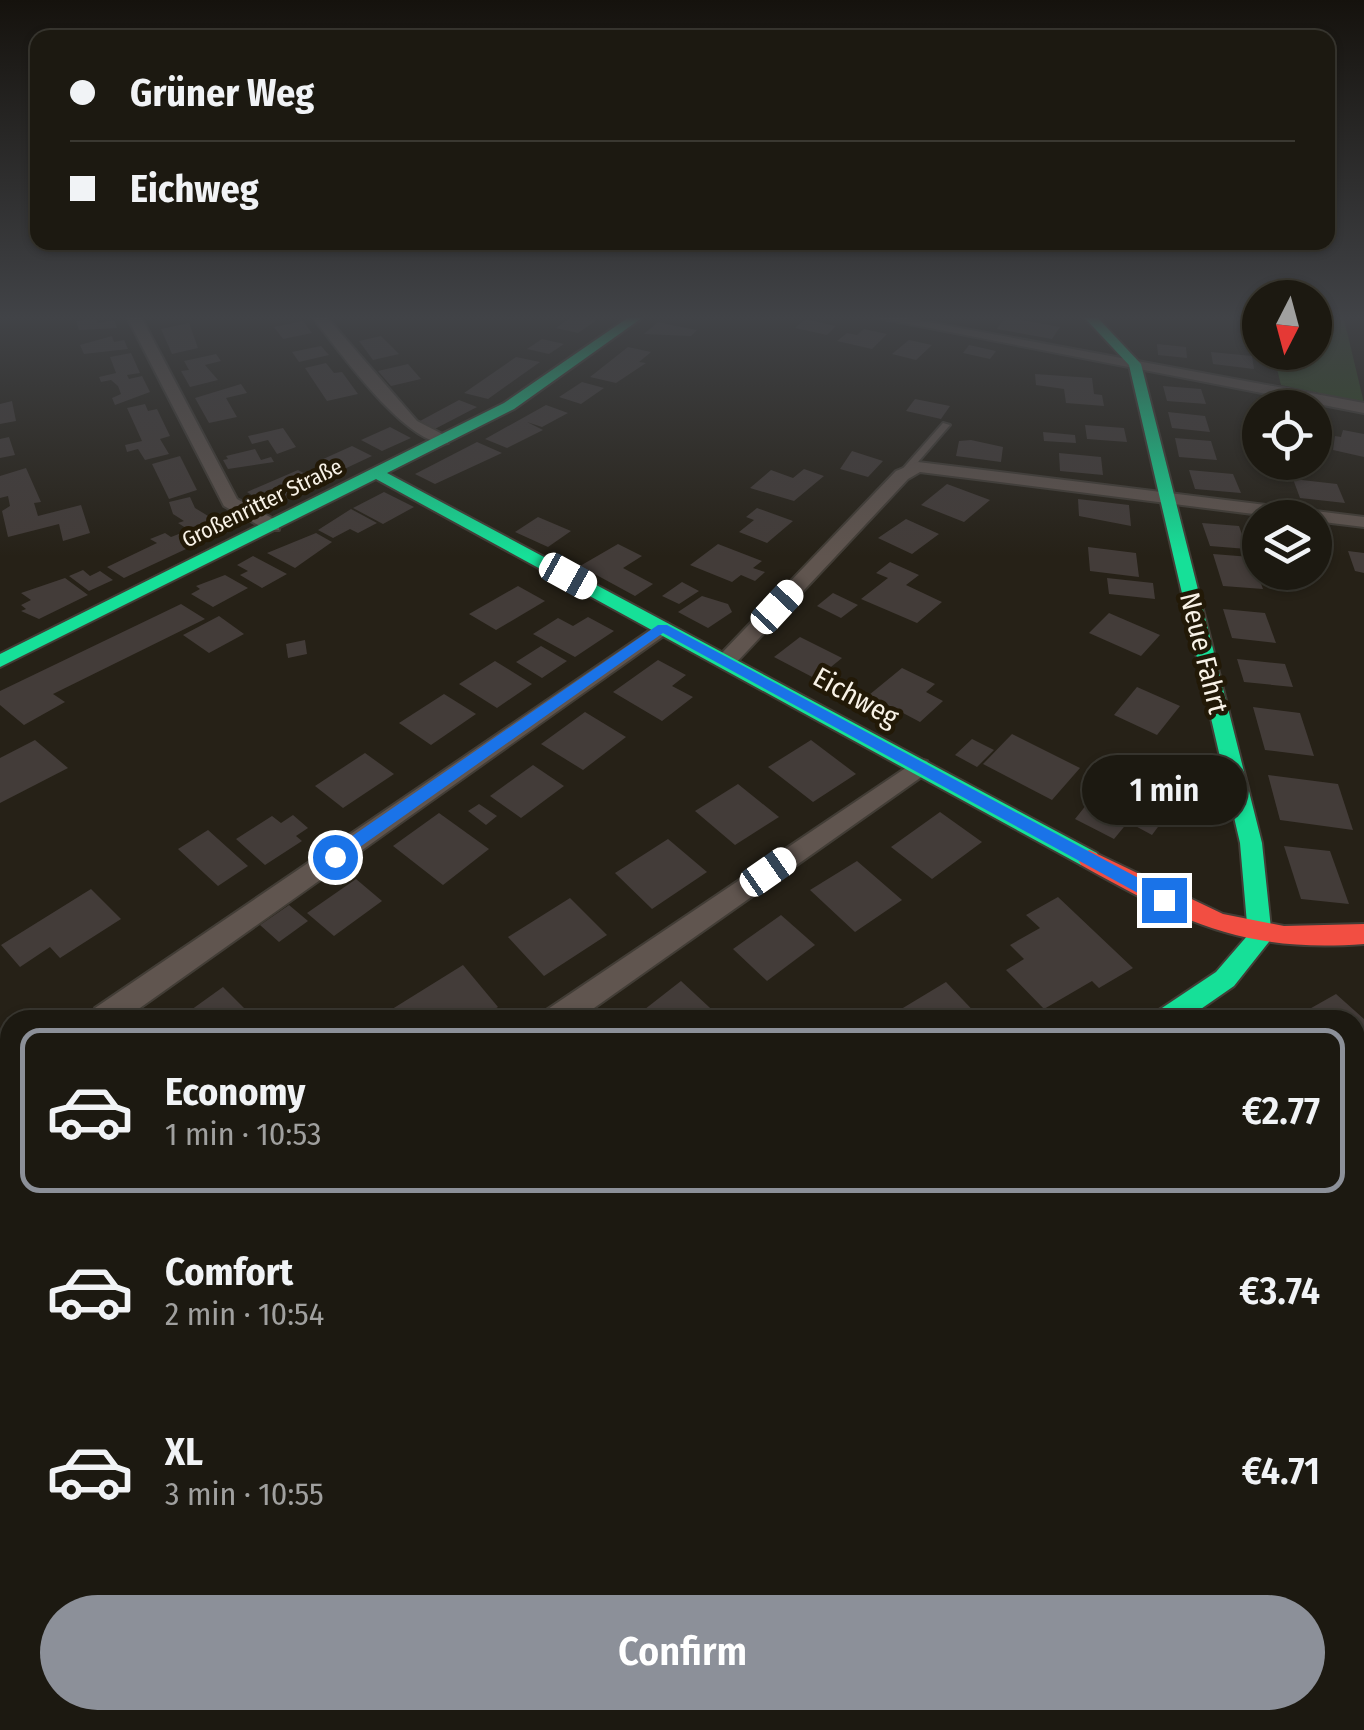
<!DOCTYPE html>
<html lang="en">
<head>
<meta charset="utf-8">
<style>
	:root { --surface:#1c1911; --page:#29261f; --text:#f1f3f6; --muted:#a0a09f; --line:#3a3831; --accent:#8c9099 }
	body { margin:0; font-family:"Fira Sans Condensed",sans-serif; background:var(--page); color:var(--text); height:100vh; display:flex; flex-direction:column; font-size:38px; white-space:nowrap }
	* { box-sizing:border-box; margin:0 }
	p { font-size:32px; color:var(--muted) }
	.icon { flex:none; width:55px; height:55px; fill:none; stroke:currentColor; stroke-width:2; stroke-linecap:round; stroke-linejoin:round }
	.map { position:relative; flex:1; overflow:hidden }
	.sheet { position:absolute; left:0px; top:1010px; width:1365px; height:720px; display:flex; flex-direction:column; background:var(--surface); border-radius:30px 30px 0 0; box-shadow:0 2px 8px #0004,0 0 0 2px var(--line) }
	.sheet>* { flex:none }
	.top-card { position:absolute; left:30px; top:30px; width:1305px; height:220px; border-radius:20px; box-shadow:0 2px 8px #0004,0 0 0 2px var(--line); display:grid; align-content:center; height:220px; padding:0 40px; background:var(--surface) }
	.needle { width:65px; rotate:186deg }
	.tools { position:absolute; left:1242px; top:280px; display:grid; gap:20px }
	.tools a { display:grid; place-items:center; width:90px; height:90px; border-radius:50%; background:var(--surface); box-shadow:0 2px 8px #0004,0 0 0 2px var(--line); font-size:50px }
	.end { position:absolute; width:45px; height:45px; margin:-22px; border:12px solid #1a73e8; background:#fff; box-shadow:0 0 0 5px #fff }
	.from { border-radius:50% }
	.bubble { position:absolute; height:70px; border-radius:35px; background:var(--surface); box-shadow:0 2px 8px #0004,0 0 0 2px var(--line); font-size:32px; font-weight:600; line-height:70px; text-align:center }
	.car { position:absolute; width:30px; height:60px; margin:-30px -15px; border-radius:12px; box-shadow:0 0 8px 2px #0007; background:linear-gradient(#fff 24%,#345 0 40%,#fff 0 76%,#345 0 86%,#fff 0) }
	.top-card b { display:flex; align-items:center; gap:35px; height:95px; font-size:38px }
	.top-card b+b { border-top:2px solid var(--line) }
	.top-card i { width:25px; height:25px; background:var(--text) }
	ul { padding:18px 0 0; list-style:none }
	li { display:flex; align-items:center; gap:30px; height:165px; margin:0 20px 15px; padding:0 20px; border:5px solid transparent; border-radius:20px }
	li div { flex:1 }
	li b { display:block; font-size:38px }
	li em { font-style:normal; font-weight:600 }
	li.current { border-color:var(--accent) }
	li>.icon { width:90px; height:90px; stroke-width:1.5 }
	.button { display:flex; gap:20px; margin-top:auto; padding:20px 40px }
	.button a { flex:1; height:115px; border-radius:60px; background:var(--accent); color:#fff; font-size:40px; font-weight:600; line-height:115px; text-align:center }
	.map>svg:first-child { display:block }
	.green { fill:#304c22 }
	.building { fill:#433c39 }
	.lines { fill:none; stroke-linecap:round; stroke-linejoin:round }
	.lane-casing { stroke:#423d36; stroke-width:4 }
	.street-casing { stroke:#423d36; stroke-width:4 }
	.fast-casing { stroke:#423d36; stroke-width:4 }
	.jam-casing { stroke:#423d36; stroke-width:4 }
	.path { stroke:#605852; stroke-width:10; stroke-dasharray:11 8; stroke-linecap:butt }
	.lane { fill:#60554f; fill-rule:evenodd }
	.street { fill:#60554f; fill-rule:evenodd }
	.fast { fill:#16e098; fill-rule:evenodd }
	.jam { fill:#f24e42; fill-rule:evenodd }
	.route { fill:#1a73e8 }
	.labels { text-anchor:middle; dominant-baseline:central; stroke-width:9; stroke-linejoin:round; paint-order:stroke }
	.far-street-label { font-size:22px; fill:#f8f2e7; stroke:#221907 }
	.street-label { font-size:28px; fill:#f8f2e7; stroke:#221907 }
</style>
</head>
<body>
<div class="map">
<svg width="1364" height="1730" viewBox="0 0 1364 1730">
	<rect width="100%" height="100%" fill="#262117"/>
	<g class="green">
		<path d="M1315,315H1343L1364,403L1281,385L1273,353L1315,352Z"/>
		<path d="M1364,1217V1730H983L978,1720H1355V1228Z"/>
	</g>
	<g class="building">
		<path d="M574,315L597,320L578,333L556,328Z"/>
		<path d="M1005,317L1060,327L1052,339L997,329Z"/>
		<path d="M96,318L98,323L114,320L117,328L79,330L76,321Z"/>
		<path d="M805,319L836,326L827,335L795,328Z"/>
		<path d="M303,321L312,333L283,339L274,327Z"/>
		<path d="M658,322L676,326L697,330L691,336L644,334Z"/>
		<path d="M189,323L198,348L172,354L161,329Z"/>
		<path d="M864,329L887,334L872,349L837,341L847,333L857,335Z"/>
		<path d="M112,336L114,342L124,340L128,349L84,354L80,345Z"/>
		<path d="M381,336L399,354L373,360L359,341Z"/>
		<path d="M542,339L564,344L549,354L527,349Z"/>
		<path d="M909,340L932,345L916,360L892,354Z"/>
		<path d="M1157,344L1186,347L1187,358L1158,355Z"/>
		<path d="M969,345L996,351L990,359L963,353Z"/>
		<path d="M321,346L329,355L299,362L292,352Z"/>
		<path d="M628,347L651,352L639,362L646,363L616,383L590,377Z"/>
		<path d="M1211,352L1252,356L1254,369L1213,364Z"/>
		<path d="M131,353L140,373L127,375L129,379L142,376L150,392L115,405L112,398L121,394L118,386L111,380L101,382L99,377L116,373L110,357Z"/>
		<path d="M216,354L221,361L205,365L218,380L190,387L181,371L189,370L184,361Z"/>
		<path d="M516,357L540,362L488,399L464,393Z"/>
		<path d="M326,363L334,373L342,372L358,394L327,401L305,368Z"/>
		<path d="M408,364L421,379L391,386L378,371Z"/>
		<path d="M1035,374L1092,378L1094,394L1102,395L1104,406L1066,403L1064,389L1036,385Z"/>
		<path d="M582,382L604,388L581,404L559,397Z"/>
		<path d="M241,384L247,393L226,398L237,417L209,423L195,398Z"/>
		<path d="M1163,386L1201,389L1206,404L1167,401Z"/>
		<path d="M915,399L950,406L941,419L906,411Z"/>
		<path d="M459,400L477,407L431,431L420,421Z"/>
		<path d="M12,401L16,421L0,424V404Z"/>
		<path d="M145,404L148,411L157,409L170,436L160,439L169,454L145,460L138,449L127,452L125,445L142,441L127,408Z"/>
		<path d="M546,405L568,413L542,427L527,422L543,430L507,448L485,439Z"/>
		<path d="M1168,412L1205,416L1210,432L1172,428Z"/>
		<path d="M1085,425L1124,428L1127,442L1087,439Z"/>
		<path d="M390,427L411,438L382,451L361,440Z"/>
		<path d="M283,428L296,447L277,454L268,440L252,444L248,436Z"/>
		<path d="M1343,430L1364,434V457L1333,450L1335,436L1341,437Z"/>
		<path d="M1043,432L1075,435L1076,443L1044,441Z"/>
		<path d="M9,437L15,455L0,458V439Z"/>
		<path d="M1175,438L1211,441L1217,460L1179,457Z"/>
		<path d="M971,440L1003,447L1001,462L956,456L959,441Z"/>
		<path d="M477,442L502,453L435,484L415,474Z"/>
		<path d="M352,446L372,456L340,471L321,460Z"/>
		<path d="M255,449L261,460L271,457L274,462L228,469L223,460L228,459L226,456Z"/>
		<path d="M852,451L883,461L868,477L840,469Z"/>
		<path d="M1059,453L1101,457L1103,475L1060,471Z"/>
		<path d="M180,456L197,490L169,499L152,464Z"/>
		<path d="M26,468L41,502L34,503L38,516L81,505L90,533L63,541L59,524L8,537L2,511L10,506L8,496L0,498V476Z"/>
		<path d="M804,469L824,476L794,501L750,488L771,470L793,478Z"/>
		<path d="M298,470L320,482L269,506L247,492Z"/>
		<path d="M1189,470L1233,474L1241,493L1195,489Z"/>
		<path d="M1293,479L1337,484L1345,503L1300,498Z"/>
		<path d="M947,484L990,500L964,522L921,505Z"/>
		<path d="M384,492L414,507L383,524L353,508Z"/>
		<path d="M190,497L195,508L218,522L197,535L201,542L124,578L107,567L157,543L150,539L165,533L171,537L189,530L178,523L184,521L173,514L169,502Z"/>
		<path d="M1078,499L1129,505L1131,526L1079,516Z"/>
		<path d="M757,508L793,521L767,543L739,532L754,520L746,517Z"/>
		<path d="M351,509L377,523L358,533L350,529L333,538L318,530Z"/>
		<path d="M538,517L571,531L548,547L515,532Z"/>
		<path d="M906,519L939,534L912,554L878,538Z"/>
		<path d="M1202,523L1239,526L1247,549L1210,546Z"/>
		<path d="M316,533L332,542L295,568L267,553Z"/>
		<path d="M618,544L642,556L623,568L653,584L635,596L580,566Z"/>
		<path d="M718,544L762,561L753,568L765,572L755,581L741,575L732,582L690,565Z"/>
		<path d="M1088,547L1136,553L1139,577L1090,571Z"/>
		<path d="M1348,551L1364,553V573L1355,571Z"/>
		<path d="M1213,554L1251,557L1263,589L1223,586Z"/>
		<path d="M253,556L287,574L262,588L240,575L248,571L237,565Z"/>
		<path d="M890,562L919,575L906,585L942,602L917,623L861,599L888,578L876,573Z"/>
		<path d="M83,570L90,576L100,571L113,580L89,591L69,576Z"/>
		<path d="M225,575L248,588L213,607L191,594L200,589L196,586Z"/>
		<path d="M65,578L88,595L39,619L21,611L26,609L21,605L31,600L21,593Z"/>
		<path d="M1107,578L1153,583L1155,599L1109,594Z"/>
		<path d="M682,582L699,591L679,604L662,596Z"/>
		<path d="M518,586L545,601L496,630L469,614Z"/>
		<path d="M833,593L858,605L841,618L817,606Z"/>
		<path d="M702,596L728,604L732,612L708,628L678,612Z"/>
		<path d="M181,604L205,619L53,694L65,702L24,725L0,705V691Z"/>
		<path d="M1223,609L1265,613L1276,643L1232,638Z"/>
		<path d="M1109,613L1160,635L1141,656L1089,633Z"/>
		<path d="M219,616L244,634L209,653L183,635Z"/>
		<path d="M588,617L614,631L575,657L533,634L558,618L573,626Z"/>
		<path d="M800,637L842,658L816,679L774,657Z"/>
		<path d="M305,640L307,654L288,658L286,644Z"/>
		<path d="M541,646L567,661L542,678L516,662Z"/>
		<path d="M1237,659L1285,664L1293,687L1244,682Z"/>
		<path d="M658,660L686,675L672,686L693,697L662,721L613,692Z"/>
		<path d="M495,661L532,684L497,708L459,684Z"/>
		<path d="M902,668L935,684L926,692L943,701L920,722L869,695Z"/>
		<path d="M1137,687L1180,706L1157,735L1114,715Z"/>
		<path d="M444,694L476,714L431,745L399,723Z"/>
		<path d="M1253,707L1300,713L1314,756L1265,750Z"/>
		<path d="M585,712L626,737L583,770L541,744Z"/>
		<path d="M1012,734L1080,768L1052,800L983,764Z"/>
		<path d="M972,739L994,750L977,767L955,755Z"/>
		<path d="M35,740L68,768L0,803V758Z"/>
		<path d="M811,740L856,774L813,802L768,767Z"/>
		<path d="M365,753L394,774L343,808L315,786Z"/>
		<path d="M533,765L564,786L521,818L490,796Z"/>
		<path d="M1115,769L1178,800L1152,835L1128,822L1114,839L1075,819Z"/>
		<path d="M1268,775L1338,784L1353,830L1280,820Z"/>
		<path d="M738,784L779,817L735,845L695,811Z"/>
		<path d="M479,804L497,816L486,825L468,811Z"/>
		<path d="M940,812L982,842L932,879L891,847Z"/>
		<path d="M439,813L489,849L443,885L393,846Z"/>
		<path d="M293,815L308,828L296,836L302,841L265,865L236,839L272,816L281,823Z"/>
		<path d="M208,830L248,866L218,886L178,849Z"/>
		<path d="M668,839L707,872L652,909L615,873Z"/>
		<path d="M1284,846L1330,851L1349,904L1301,899Z"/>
		<path d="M857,861L902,900L855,932L810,890Z"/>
		<path d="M356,879L382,901L334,936L307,913Z"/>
		<path d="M91,889L121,919L60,958L50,947L20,967L1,945Z"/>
		<path d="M1058,897L1133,968L1099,988L1092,981L1044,1009L1006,970L1024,959L1010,945L1040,928L1026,915Z"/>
		<path d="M570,898L607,935L544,976L508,937Z"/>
		<path d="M289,905L308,921L279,942L260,925Z"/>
		<path d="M781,915L815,945L767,981L733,949Z"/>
		<path d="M463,965L498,1007L478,1020H397L389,1011Z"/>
		<path d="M681,981L723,1020H631Z"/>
		<path d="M946,982L982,1020L888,1017Z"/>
		<path d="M223,987L256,1020H177Z"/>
		<path d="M1336,994L1364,1019V1064L1355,1070V1020H1290Z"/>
		<path d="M10,1104V1168L0,1175V1110Z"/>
		<path d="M10,1416V1525L0,1532V1423Z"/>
		<path d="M69,1720H194L182,1730H72Z"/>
		<path d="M423,1720H537L543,1730H428Z"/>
	</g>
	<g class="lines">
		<g class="lane-casing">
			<path id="lane" d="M943,423L950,425L905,477H899V473Z"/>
		</g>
		<g class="street-casing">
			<g id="street">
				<path d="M126,315H140L237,499L279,522V530H267L224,506Z"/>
				<path d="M311,315H325L417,421L448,437V443C407,448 336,347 311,315Z"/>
				<path d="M863,315H890L1364,403V413Z"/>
				<path d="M918,462L1364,517V527L1315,521V518H1285L920,472L908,479L734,665H720V655L896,471Z"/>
				<path d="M662,622L669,624V632L123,1020H92L95,1008Z"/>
				<path d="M919,759L927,761L930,767L927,773L577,1020H541L545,1011Z"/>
				<path d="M10,1344V1382L0,1386V1348Z"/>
				<path d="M275,1720H325L321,1730H271Z"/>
			</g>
		</g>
		<g class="fast-casing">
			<g id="fast">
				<path d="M632,315H646L514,409L387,473L1097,853L1100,859L1097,865H1081L376,479L0,667V654L504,403Z"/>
				<path d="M1082,315H1095L1141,364L1262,843L1272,938L1234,986L1185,1020H1152L1156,1012L1216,972L1248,935L1240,843L1129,365Z"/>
			</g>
		</g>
		<g class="jam-casing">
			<path id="jam" d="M1089,850L1223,914L1284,926L1364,924V944C1244,953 1183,922 1081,865L1078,859Z"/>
		</g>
		<path class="path" d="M939,1720L944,1730"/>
		<use href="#lane" class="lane"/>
		<use href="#street" class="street"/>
		<use href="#fast" class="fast"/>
		<use href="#jam" class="jam"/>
	</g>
	<linearGradient id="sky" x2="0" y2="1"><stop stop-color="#15120d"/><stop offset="0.57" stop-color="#414347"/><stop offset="1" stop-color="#414347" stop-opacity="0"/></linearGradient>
	<rect width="1364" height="557" fill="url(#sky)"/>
	<path class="route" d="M658,625H667L1170,895V904H1158L663,633L340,861H329V852Z"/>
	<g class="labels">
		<g class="far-street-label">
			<text transform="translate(262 503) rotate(-26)">Großenritter Straße</text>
		</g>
		<g class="street-label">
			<text transform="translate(1204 653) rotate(76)">Neue Fahrt</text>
			<text transform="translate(856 697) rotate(29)">Eichweg</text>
		</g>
	</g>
</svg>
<div class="tools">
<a><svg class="needle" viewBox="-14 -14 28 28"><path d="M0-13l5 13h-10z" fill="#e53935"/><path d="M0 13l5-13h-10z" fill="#a0a09f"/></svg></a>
<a><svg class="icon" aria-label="locate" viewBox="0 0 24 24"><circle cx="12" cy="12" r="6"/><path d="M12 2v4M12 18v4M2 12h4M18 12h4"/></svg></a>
<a><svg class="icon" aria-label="layers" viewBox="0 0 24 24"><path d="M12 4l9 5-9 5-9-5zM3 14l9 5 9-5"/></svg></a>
</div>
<i class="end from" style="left:335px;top:857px"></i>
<i class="end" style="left:1164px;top:900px"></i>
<div class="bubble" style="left:1082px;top:755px;width:165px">1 min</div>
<i class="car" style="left:568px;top:576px;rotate:119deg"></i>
<i class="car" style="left:777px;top:607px;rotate:43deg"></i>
<i class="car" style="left:768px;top:872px;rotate:55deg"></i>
<div class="top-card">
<b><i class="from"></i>Grüner Weg</b>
<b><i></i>Eichweg</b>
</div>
<section class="sheet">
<ul>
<li class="current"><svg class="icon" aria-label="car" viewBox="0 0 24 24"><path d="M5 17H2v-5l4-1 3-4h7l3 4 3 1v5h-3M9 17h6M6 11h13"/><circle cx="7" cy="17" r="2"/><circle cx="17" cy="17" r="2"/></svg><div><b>Economy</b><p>1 min · 10:53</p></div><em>€2.77</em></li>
<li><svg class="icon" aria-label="car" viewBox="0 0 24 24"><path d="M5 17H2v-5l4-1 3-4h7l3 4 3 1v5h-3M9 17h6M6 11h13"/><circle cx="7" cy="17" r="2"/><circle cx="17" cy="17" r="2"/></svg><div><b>Comfort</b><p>2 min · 10:54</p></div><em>€3.74</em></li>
<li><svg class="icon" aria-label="car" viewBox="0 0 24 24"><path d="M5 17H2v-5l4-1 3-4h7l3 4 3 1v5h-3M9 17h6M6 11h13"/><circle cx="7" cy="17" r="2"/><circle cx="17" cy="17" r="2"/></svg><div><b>XL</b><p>3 min · 10:55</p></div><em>€4.71</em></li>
</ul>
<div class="button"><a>Confirm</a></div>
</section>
</div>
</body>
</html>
